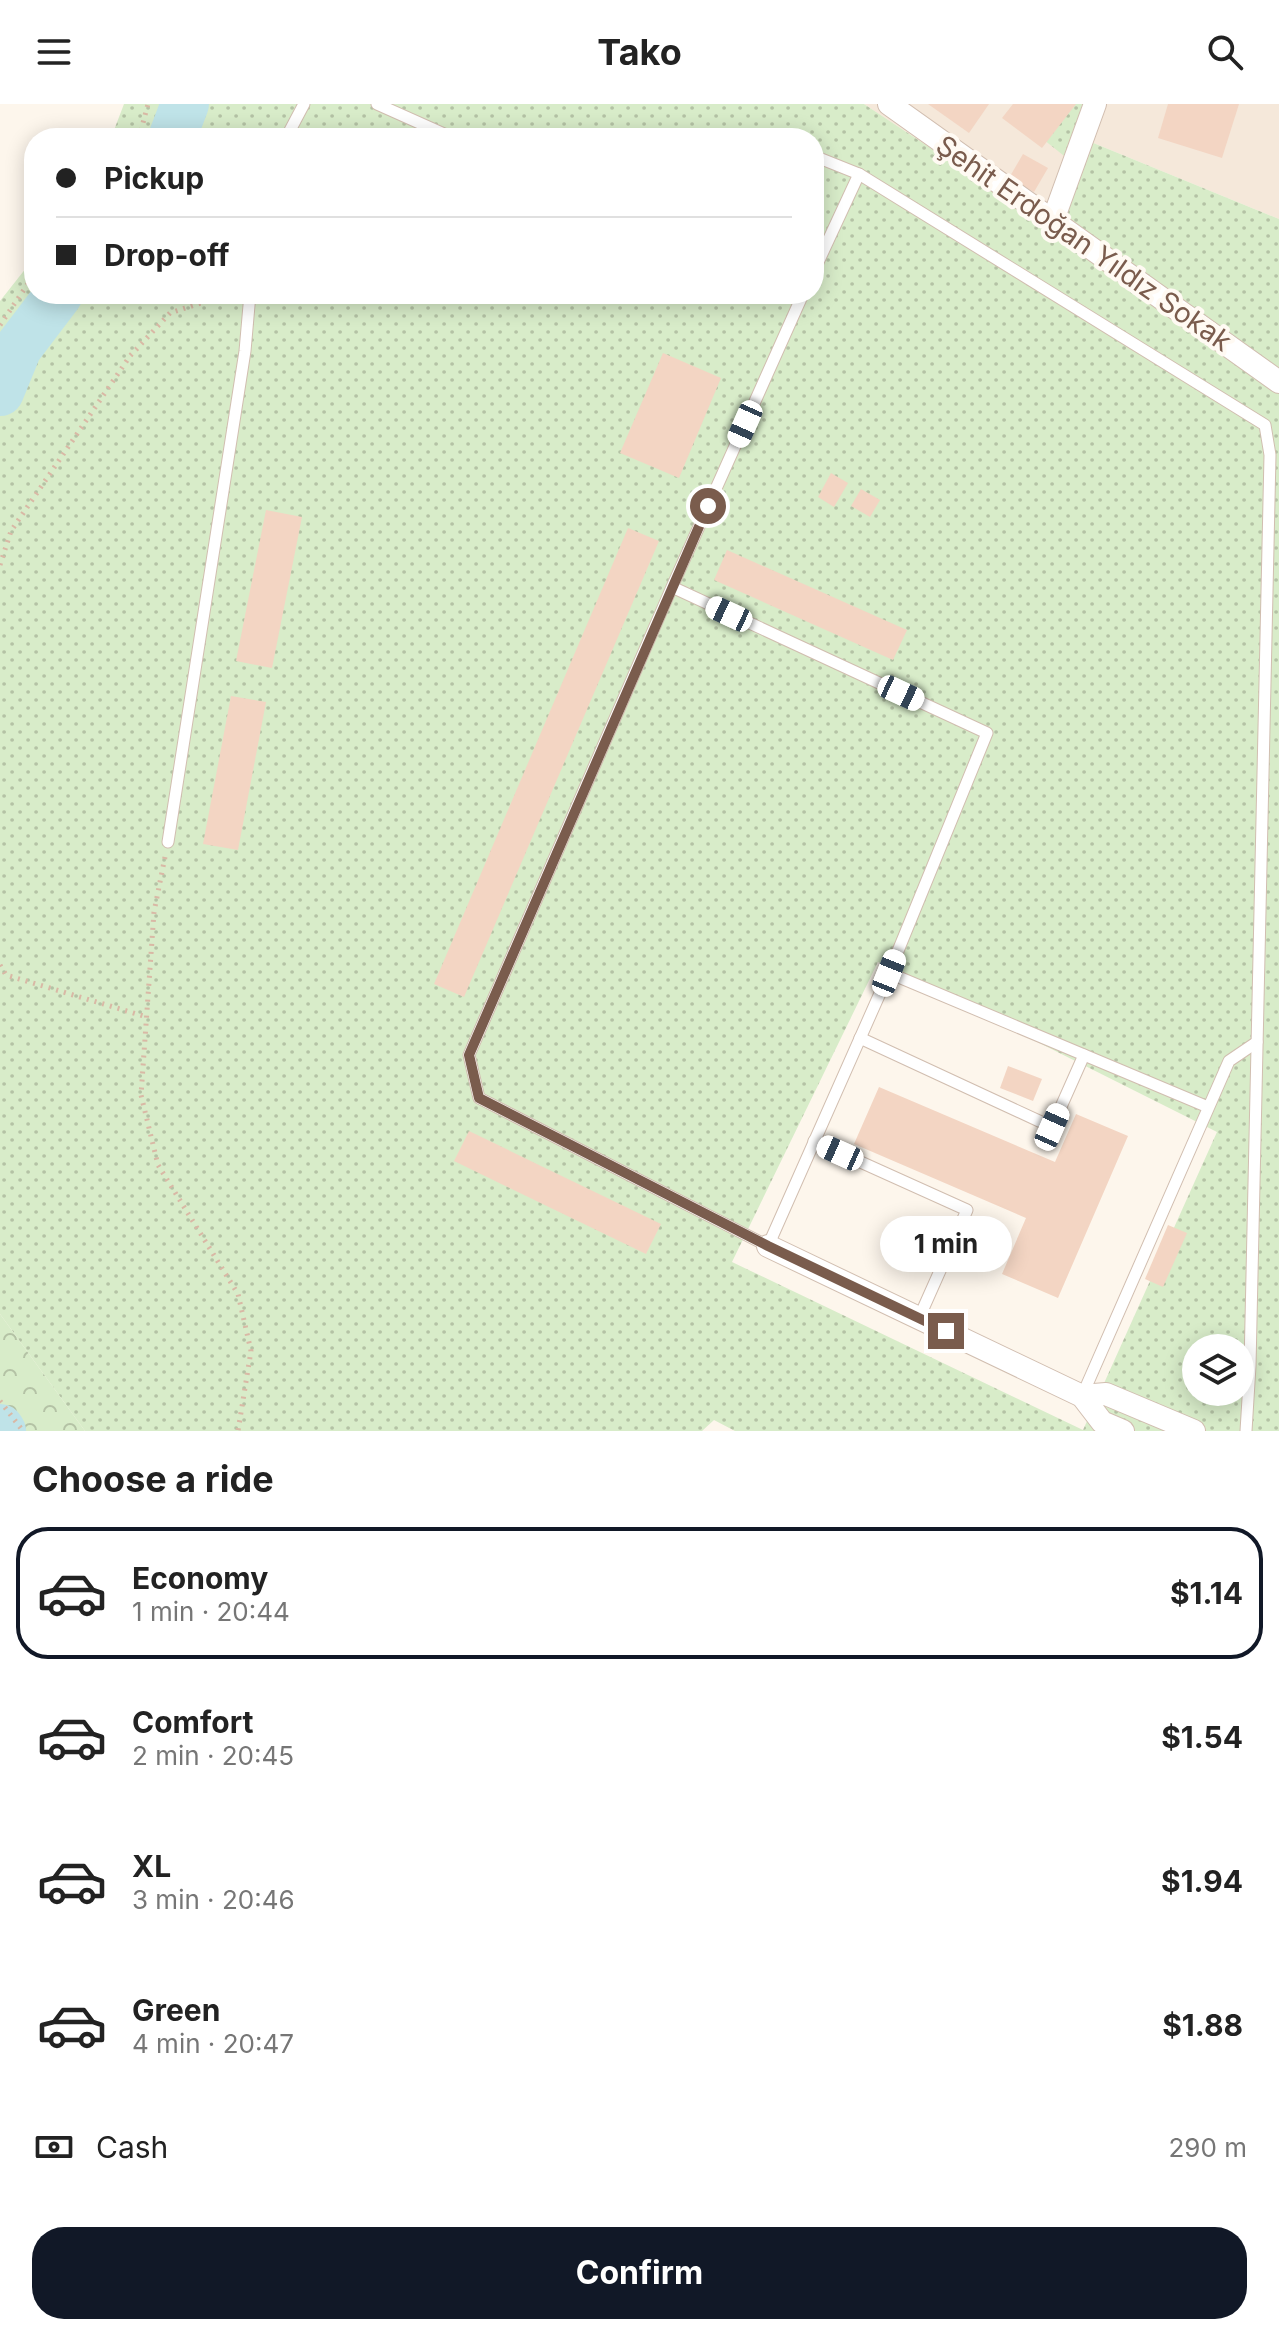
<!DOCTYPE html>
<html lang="en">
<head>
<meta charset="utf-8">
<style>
	:root { --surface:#fff; --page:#f6f6f6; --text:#222; --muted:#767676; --line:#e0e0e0; --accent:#111827 }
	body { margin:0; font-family:Inter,sans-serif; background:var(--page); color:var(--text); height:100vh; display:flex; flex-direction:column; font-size:30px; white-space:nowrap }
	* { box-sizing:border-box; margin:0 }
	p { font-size:26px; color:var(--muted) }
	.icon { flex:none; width:44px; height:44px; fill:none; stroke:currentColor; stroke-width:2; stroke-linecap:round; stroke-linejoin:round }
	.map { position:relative; height:1327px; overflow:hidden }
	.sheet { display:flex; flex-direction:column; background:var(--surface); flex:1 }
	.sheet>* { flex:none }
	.hud { position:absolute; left:24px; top:24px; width:800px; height:176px; border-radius:32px; box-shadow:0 4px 20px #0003; display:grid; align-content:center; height:176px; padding:0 32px; background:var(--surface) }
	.controls { position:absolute; left:1182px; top:1230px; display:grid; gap:16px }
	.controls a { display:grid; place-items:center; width:72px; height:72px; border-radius:50%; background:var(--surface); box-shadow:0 4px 20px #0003; font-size:40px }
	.end { position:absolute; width:36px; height:36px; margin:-18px; border:10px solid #7a5c4d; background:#fff; box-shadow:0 0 0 4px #fff }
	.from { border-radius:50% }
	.bubble { position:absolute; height:56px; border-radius:28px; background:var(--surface); box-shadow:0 4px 20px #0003; font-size:26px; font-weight:700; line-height:56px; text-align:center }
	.car { position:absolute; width:24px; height:48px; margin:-24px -12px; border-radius:10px; box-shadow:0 0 6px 2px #0007; background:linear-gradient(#fff 24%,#345 0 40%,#fff 0 76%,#345 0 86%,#fff 0) }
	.hud b { display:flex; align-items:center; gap:28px; height:76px; font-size:30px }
	.hud b+b { border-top:2px solid var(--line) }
	.hud i { width:20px; height:20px; background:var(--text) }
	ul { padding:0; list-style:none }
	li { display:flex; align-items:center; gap:24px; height:132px; margin:0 16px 12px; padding:0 16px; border:4px solid transparent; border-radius:32px }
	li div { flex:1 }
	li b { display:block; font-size:30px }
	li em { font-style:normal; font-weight:700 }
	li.active { border-color:var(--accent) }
	li>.icon { width:72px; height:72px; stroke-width:1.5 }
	h2 { padding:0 32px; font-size:36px; line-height:96px }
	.pay { display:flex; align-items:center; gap:20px; height:88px; padding:0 32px; font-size:30px }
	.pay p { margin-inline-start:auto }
	.cta { display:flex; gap:16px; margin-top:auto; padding:16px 32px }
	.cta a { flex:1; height:92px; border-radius:32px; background:var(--accent); color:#fff; font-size:32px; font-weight:700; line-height:92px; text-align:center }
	header { display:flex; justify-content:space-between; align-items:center; height:104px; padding:0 32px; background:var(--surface); font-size:36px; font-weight:700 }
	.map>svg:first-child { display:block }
	.residential { fill:#f5e8da }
	.grass { fill:url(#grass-dots); fill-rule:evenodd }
	.forest { fill:url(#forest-crowns) }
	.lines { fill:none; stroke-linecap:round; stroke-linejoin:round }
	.river { stroke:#bfe3e8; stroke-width:48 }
	.building { fill:#f3d5c3 }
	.service-casing { stroke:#d1beb0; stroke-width:13 }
	.minor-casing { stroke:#d1beb0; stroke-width:24 }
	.path { stroke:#d9b8a5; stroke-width:5; stroke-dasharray:2 6; stroke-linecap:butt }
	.service { stroke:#fff; stroke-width:11 }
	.minor { stroke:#fff; stroke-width:22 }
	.route { stroke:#7a5c4d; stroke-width:10 }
	.labels { text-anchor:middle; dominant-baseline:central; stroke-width:8; stroke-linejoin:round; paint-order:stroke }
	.street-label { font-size:28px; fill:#7a5c4d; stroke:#fffaf3 }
</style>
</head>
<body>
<header><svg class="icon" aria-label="menu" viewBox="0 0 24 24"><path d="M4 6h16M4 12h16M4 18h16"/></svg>Tako<svg class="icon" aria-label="search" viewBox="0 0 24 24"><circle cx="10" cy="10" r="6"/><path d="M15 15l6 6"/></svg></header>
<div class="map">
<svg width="1279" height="1327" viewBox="0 0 1279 1327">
	<defs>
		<pattern id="grass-dots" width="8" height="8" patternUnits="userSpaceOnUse" patternTransform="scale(2)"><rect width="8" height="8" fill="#d8ecc9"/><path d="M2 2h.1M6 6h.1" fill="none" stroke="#b4c2a5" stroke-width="1.8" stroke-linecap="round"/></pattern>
		<pattern id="forest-crowns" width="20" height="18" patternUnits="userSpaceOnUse" patternTransform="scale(2)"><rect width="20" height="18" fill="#d8ecc9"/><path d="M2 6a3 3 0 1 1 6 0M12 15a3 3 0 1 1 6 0" fill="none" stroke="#b4c2a5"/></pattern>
	</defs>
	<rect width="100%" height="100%" fill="#fdf6ec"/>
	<path class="residential" d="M864,0H1279V115L1091,38L1059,130Z"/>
	<g class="grass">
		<path d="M124,0H864L1059,129L1091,38L1279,115V1327H735L714,1316L702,1327H85L0,1210V197L34,154V190H814V34H111ZM878,858L1217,1028L1083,1326L732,1158ZM1196,1244H1240V1288H1196Z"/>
		<path d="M1047,0H1088L1068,55L1029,24Z"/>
	</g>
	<path class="forest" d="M0,1210L85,1327H0Z"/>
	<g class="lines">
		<g class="river">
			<path d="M172,34L185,0"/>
			<path d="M0,288L18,244L59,190"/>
			<path d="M0,1324L2,1327"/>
		</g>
	</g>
	<g class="building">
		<path d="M928,0H989L969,29Z"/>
		<path d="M1013,0H1076L1042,44L1002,14Z"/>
		<path d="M1168,0H1239L1222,54L1158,34Z"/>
		<path d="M1023,50L1048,64L1034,88L1009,74Z"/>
		<path d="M663,249L721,274L679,374L620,349Z"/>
		<path d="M831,369L848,379L834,403L818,393Z"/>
		<path d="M861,385L880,396L870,413L851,402Z"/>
		<path d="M266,406L302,413L272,564L236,557Z"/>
		<path d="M628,424L659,437L464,893L434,880Z"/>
		<path d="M727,446L907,526L893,556L714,476Z"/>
		<path d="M231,592L266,598L238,746L203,740Z"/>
		<path d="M1008,962L1042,975L1033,997L1000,984Z"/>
		<path d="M879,983L1055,1058L1076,1010L1128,1032L1058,1194L1002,1170L1026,1114L854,1040Z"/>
		<path d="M469,1027L661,1120L646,1150L454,1057Z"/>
		<path d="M1168,1121L1187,1129L1163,1183L1145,1175Z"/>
	</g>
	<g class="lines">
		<g class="service-casing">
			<g id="service">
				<path d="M377,0L453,34"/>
				<path d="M286,34L304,0"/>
				<path d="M814,52L859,70L1265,321L1270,351L1250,1262L1246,1327"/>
				<path d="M814,167L859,70"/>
				<path d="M672,483L987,629L889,869L768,1142L479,994L469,951L672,483L803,190"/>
				<path d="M168,738L245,247L250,190"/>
				<path d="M889,869L1208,1003"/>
				<path d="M860,934L1052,1023L1084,951"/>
				<path d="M814,1037L967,1106L919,1214"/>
				<path d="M1082,1292L1229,957L1257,938"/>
			</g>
		</g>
		<g class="minor-casing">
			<g id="minor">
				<path d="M889,0L1279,278"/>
				<path d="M1053,116L1095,0"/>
				<path d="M768,1142L1082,1292L1102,1318L1123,1327"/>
				<path d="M1082,1292L1106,1290L1194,1327"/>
			</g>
		</g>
		<g class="path">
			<path d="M139,34L148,0"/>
			<path d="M0,221L34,171"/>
			<path d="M0,461L11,427L130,252L170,209L229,190"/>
			<path d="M165,753L154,808L141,991L158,1061L238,1190L251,1247L238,1327"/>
			<path d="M0,861L6,871L147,913"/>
			<path d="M0,1297L23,1327"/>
		</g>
		<use href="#service" class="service"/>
		<use href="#minor" class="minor"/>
	</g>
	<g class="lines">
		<path class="route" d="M708,402L469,951L479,994L768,1142L946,1227"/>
	</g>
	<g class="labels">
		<g class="street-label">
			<text transform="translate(1084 139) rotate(35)">Şehit Erdoğan Yıldız Sokak</text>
		</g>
	</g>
</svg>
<div class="controls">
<a><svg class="icon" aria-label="layers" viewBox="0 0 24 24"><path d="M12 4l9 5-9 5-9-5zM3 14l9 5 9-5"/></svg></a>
</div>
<i class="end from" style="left:708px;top:402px"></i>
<i class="end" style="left:946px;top:1227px"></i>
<div class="bubble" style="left:880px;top:1112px;width:132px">1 min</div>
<i class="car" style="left:745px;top:320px;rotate:204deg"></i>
<i class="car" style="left:729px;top:510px;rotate:295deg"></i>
<i class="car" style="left:901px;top:589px;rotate:115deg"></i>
<i class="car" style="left:889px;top:869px;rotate:22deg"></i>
<i class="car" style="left:1052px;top:1023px;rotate:24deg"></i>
<i class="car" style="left:840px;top:1049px;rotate:294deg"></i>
<div class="hud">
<b><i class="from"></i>Pickup</b>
<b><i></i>Drop-off</b>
</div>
</div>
<section class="sheet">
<h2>Choose a ride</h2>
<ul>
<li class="active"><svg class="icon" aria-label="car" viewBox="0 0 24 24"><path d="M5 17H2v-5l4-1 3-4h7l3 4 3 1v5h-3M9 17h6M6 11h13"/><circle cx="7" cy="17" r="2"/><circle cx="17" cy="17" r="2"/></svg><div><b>Economy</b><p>1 min · 20:44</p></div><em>$1.14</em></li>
<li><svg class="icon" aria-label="car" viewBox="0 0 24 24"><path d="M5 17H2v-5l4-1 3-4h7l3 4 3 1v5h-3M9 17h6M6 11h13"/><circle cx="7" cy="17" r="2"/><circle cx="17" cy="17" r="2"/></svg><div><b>Comfort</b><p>2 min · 20:45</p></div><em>$1.54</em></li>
<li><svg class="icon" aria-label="car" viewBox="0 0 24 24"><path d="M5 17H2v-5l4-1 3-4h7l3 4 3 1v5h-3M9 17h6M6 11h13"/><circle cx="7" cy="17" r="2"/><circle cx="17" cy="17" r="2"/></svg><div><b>XL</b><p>3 min · 20:46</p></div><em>$1.94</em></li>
<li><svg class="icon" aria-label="car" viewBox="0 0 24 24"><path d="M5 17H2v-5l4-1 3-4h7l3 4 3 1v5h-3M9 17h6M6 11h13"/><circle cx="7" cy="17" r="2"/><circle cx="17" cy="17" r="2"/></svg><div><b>Green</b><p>4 min · 20:47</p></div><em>$1.88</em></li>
</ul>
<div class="pay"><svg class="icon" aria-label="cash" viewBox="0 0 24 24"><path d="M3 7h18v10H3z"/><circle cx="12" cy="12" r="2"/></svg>Cash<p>290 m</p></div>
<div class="cta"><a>Confirm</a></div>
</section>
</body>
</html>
